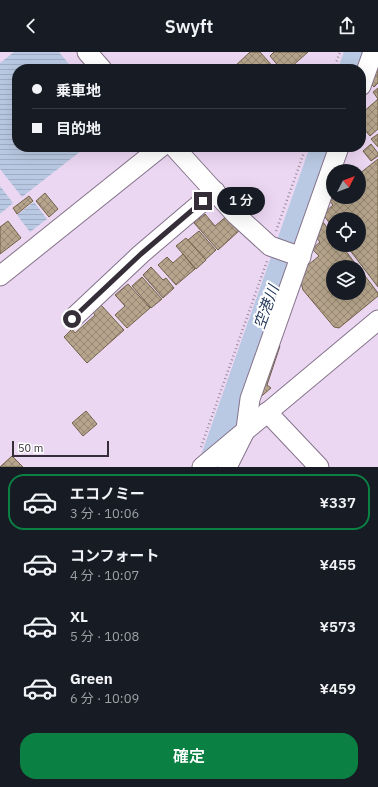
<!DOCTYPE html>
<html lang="ja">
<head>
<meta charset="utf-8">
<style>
	:root { --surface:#171b24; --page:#20242c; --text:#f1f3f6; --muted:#9ea1a6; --line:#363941; --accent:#0b8043 }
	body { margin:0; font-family:"IBM Plex Sans","Noto Sans JP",sans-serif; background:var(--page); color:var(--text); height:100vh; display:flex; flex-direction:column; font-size:15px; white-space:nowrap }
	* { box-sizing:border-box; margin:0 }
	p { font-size:13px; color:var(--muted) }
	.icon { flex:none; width:22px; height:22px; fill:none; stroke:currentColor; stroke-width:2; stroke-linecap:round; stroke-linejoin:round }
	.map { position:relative; height:415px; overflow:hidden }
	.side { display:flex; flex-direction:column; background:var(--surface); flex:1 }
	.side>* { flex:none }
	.top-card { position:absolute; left:12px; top:12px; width:354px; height:88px; border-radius:16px; box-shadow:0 4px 16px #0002; display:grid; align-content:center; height:88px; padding:0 20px; background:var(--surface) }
	.needle { width:26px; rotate:48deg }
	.controls { position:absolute; left:326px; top:112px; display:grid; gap:8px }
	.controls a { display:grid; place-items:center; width:40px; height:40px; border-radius:50%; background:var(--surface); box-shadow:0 4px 16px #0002; font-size:20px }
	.scale { position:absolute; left:12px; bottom:10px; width:97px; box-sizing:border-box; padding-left:4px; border:2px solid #352d37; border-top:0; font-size:11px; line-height:14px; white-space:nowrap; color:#352d37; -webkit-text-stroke:3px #fff; paint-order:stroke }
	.end { position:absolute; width:18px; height:18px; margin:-9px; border:5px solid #352d37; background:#fff; box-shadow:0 0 0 2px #fff }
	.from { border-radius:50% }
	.bubble { position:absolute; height:28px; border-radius:14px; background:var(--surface); box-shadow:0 4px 16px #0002; font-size:13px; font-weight:600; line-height:28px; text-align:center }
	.top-card b { display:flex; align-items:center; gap:14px; height:38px; font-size:15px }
	.top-card b+b { border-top:1px solid var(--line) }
	.top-card i { width:10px; height:10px; background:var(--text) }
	ul { padding:7px 0 0; list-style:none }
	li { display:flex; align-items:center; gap:12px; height:56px; margin:0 8px 6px; padding:0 12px; border:2px solid transparent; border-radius:16px }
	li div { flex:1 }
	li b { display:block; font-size:15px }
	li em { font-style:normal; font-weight:600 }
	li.active { border-color:var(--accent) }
	li>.icon { width:36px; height:36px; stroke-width:1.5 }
	.cta { display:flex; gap:8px; margin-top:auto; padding:8px 20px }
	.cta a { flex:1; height:46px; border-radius:16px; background:var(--accent); color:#fff; font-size:16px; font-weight:600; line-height:46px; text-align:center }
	header { display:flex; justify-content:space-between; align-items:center; height:52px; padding:0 20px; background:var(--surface); font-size:18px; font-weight:600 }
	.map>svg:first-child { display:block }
	.water { fill:url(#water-rules) }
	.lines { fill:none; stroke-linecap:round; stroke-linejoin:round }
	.river { stroke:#bac9e3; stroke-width:23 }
	.building { fill:url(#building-cross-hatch); stroke:#706047 }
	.minor-casing { stroke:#84728a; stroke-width:21 }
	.path { stroke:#998a9e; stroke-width:2.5; stroke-dasharray:1 3; stroke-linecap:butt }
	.minor { stroke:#fff; stroke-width:19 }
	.route { stroke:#352d37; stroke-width:5 }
	.labels { text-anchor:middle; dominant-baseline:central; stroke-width:4; stroke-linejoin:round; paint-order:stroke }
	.water-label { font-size:15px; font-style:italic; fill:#263b5f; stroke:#fff }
</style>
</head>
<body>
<header><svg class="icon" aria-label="back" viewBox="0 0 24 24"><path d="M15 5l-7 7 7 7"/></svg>Swyft<svg class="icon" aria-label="share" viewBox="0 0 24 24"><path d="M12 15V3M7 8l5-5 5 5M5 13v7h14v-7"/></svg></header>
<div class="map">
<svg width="378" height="415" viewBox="0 0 378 415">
	<defs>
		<pattern id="water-rules" width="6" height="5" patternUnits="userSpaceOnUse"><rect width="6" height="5" fill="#bac9e3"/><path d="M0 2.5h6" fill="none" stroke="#a0adc3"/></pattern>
		<pattern id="building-cross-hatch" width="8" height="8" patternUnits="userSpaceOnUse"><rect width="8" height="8" fill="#b6a58c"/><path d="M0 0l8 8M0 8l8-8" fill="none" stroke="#958773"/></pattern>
	</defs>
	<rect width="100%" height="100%" fill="#ecd7f2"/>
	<g class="water">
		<path d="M14,0H59L73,17H17V95H86L22,145L0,117V11Z"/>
		<path d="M0,134L13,151L0,162Z"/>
		<path d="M34,150L47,167L30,180L17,163Z"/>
	</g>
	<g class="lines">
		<g class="river">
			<path d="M350,17L356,0"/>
			<path d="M209,415L322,95"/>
		</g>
	</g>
	<g class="building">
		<path d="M250,0H260L275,17H236L234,15Z"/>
		<path d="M274,0H308L289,17H281L270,4Z"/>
		<path d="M378,15V31L374,35L369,29L371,21Z"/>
		<path d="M378,36V77L370,84L361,74V62L378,47L373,40Z"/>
		<path d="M378,82V95L371,87Z"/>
		<path d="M371,92L378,101V104L371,109L363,99Z"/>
		<path d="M378,107V235L346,193H359V167H333V176L323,162L333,153L328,147L333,143V145L336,147L338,145H359V132L364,128L359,122Z"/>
		<path d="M45,141L58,157L49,165L36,149Z"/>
		<path d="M29,144L33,149L17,162L13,156Z"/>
		<path d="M205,162L215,174L228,163L240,178L218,198L194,171Z"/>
		<path d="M8,169L21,186L0,202V175Z"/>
		<path d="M322,169L333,183V193H341L358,215H333V241H359V216L378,241V244L339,276L334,275L303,238L300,227L302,218L319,204L312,197L320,190L315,184Z"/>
		<path d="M199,179L216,198L205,208L188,188Z"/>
		<path d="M186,186L206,208L196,217L176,194Z"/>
		<path d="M183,202L195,217L176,233L158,213L167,205L173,211Z"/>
		<path d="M151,215L163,228L166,226L174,236L163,246L143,223Z"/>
		<path d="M142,225L162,247L151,256L132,234Z"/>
		<path d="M128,232L150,256L127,276L115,263L125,254L115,243Z"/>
		<path d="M101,253L124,278L87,311L64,285L72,277L75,281L95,263L93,260Z"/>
		<path d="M275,293L280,294L267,333L271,336L257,348Z"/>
		<path d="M86,359L97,372L83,384L72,371Z"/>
		<path d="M12,404L23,415H0Z"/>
	</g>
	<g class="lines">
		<g class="minor-casing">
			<g id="minor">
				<path d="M87,0L102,17"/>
				<path d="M361,34L373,0"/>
				<path d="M174,95L236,163L270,194L301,205"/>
				<path d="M0,224L161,95"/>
				<path d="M72,267L141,202L215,139"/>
				<path d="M267,360L319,415"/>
				<path d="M202,415L378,268"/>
				<path d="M227,415L246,377L250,347L339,95"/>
			</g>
		</g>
		<g class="path">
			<path d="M334,17L340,0"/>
			<path d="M276,179L306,95"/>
			<path d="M201,395L267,209"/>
		</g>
		<use href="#minor" class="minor"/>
	</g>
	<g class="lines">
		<path class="route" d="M72,267L141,202L203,149"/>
	</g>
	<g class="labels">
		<g class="water-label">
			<text transform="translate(266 255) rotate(-70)">空港川</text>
		</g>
	</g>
</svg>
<div class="controls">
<a><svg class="needle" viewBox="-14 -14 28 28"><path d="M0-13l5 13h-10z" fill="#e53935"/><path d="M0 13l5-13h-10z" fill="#9ea1a6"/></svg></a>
<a><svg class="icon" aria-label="locate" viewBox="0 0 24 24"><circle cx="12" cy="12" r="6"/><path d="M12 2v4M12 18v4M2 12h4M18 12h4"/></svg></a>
<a><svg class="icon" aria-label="layers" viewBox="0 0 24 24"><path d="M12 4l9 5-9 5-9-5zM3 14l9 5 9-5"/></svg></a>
</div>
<div class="scale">50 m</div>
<i class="end from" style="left:72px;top:267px"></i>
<i class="end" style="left:203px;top:149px"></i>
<div class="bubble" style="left:217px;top:135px;width:48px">1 分</div>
<div class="top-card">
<b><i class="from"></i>乗車地</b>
<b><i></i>目的地</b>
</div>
</div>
<section class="side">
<ul>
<li class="active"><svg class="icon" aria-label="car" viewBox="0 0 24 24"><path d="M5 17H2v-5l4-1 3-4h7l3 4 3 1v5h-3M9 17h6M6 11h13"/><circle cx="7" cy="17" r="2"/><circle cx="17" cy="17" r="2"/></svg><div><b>エコノミー</b><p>3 分 · 10:06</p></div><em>¥337</em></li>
<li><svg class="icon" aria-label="car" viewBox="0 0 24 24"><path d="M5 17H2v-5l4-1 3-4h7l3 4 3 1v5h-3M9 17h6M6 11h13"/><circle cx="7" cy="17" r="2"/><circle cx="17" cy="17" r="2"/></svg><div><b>コンフォート</b><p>4 分 · 10:07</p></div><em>¥455</em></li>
<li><svg class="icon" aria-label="car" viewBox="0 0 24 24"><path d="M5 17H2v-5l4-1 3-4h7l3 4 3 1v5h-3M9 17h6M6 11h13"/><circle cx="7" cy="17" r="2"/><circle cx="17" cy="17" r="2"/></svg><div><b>XL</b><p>5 分 · 10:08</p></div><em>¥573</em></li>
<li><svg class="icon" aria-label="car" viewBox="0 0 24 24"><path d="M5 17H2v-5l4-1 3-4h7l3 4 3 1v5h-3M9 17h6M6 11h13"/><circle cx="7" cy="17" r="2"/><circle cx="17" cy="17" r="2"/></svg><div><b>Green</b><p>6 分 · 10:09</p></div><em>¥459</em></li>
</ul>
<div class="cta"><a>確定</a></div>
</section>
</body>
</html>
